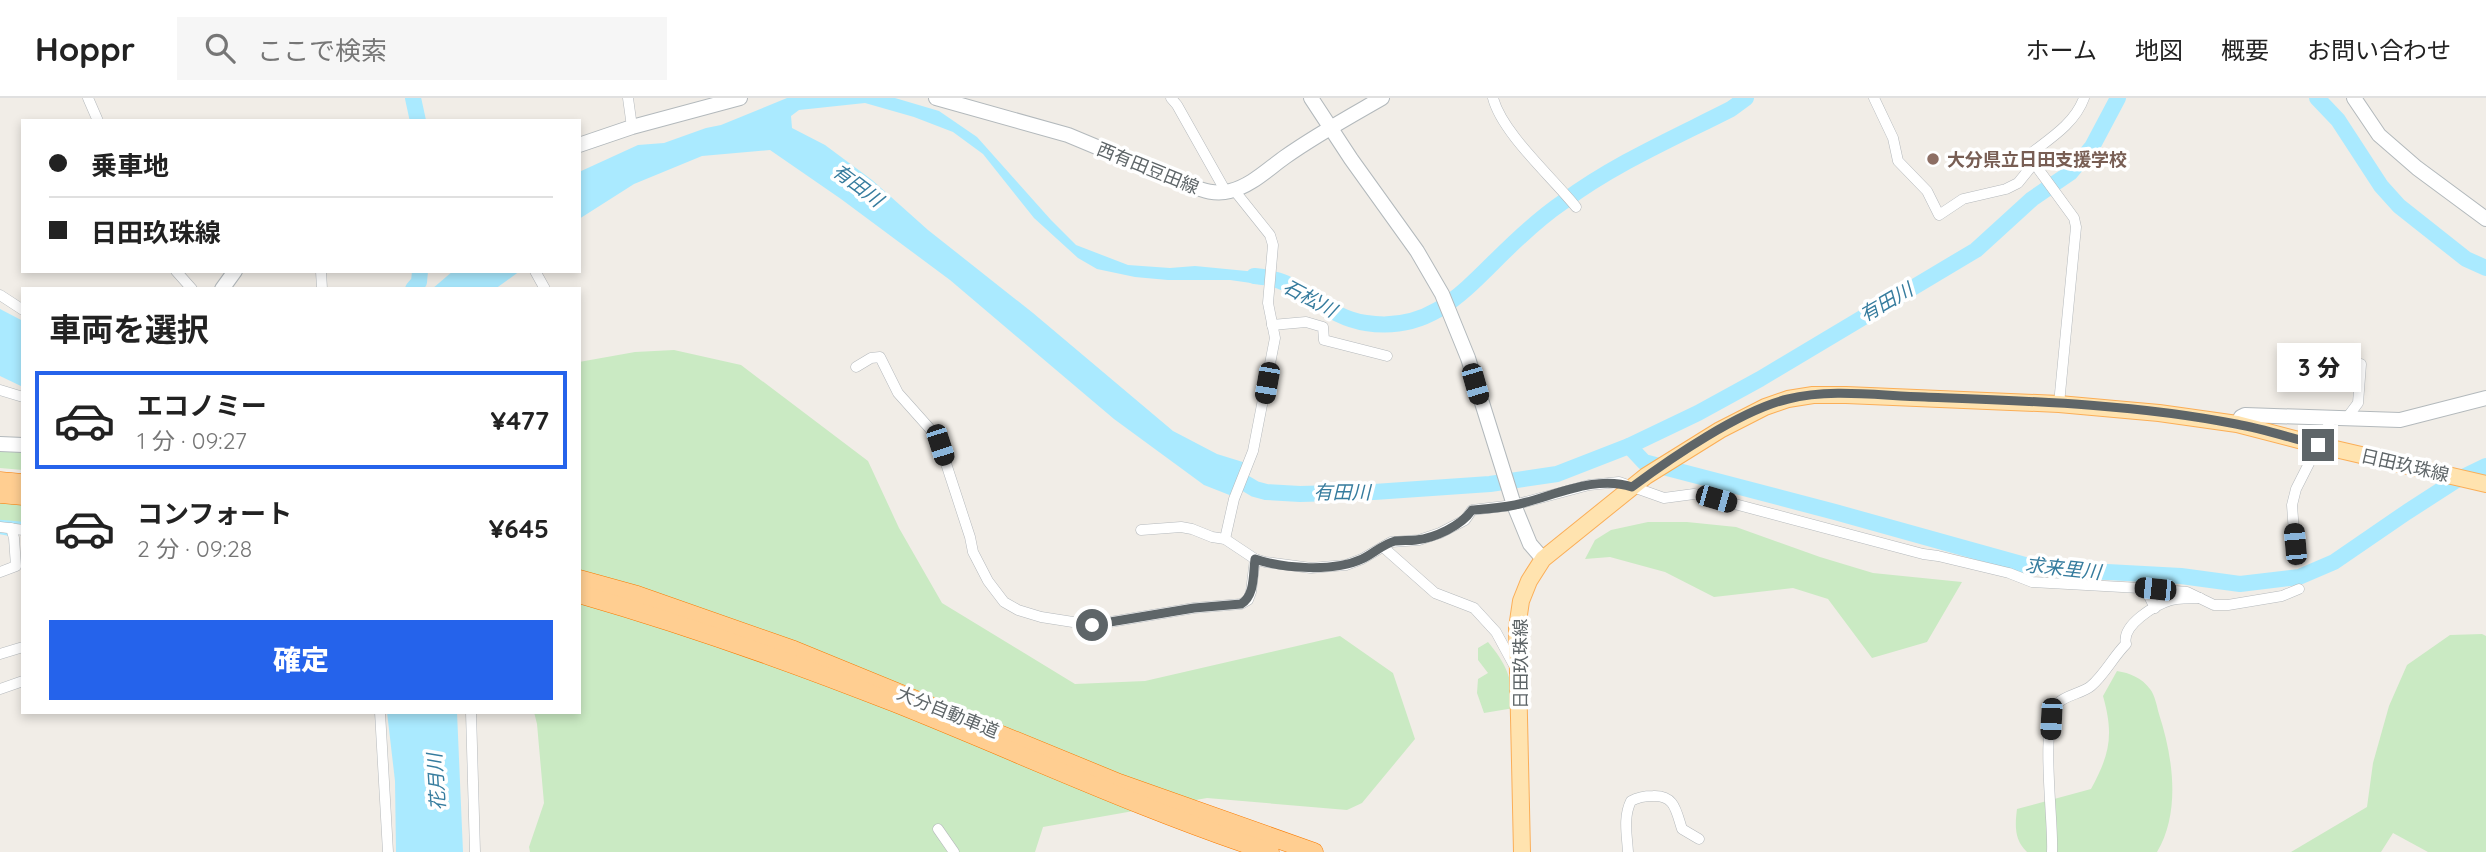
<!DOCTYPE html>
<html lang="ja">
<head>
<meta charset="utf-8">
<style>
	:root { --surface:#fff; --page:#f6f6f6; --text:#222; --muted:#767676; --line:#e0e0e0; --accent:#2563eb }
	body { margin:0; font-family:Quicksand,"Noto Sans JP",sans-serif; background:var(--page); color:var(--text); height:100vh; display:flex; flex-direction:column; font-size:26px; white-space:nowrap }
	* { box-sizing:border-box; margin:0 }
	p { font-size:23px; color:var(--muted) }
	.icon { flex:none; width:38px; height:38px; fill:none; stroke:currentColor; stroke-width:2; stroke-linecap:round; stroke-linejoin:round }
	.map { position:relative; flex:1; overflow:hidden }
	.sheet { position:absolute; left:21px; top:189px; width:560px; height:427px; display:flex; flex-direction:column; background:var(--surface); border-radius:0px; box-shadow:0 4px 10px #0003 }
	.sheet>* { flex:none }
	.top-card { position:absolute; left:21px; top:21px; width:560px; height:154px; border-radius:0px; box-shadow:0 4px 10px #0003; display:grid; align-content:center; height:154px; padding:0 28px; background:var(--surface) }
	.end { position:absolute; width:32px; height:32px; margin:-16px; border:9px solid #5e6568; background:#fff; box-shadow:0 0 0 4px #fff }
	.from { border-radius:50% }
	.bubble { position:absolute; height:49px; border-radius:0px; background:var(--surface); box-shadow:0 4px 10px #0003; font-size:23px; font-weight:800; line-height:49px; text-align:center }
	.car { position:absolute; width:21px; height:42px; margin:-21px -10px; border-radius:9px; box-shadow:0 0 5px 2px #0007; background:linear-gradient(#222 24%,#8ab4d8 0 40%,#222 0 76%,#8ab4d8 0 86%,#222 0) }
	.top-card b { display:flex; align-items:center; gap:24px; height:66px; font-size:26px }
	.top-card b+b { border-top:2px solid var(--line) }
	.top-card i { width:18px; height:18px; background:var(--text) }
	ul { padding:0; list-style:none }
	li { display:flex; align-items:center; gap:21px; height:98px; margin:0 14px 10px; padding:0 14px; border:4px solid transparent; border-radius:0px }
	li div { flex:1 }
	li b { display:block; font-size:26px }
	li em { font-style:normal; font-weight:800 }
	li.active { border-color:var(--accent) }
	li>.icon { width:63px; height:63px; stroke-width:1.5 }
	h2 { padding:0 28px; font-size:32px; line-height:84px }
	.primary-button { display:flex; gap:14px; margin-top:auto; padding:14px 28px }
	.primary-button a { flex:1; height:80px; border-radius:0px; background:var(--accent); color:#fff; font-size:28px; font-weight:800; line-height:80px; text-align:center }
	header { display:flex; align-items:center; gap:42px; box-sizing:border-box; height:98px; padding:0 35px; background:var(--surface); border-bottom:2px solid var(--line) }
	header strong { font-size:33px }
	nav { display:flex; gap:38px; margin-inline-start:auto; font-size:24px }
	.search { width:490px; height:63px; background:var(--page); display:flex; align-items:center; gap:18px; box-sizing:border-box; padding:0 24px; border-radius:0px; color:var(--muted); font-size:26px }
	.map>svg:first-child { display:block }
	.green { fill:#caeac3 }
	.water { fill:#aaeaff }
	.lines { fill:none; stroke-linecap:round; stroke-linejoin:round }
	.stream { stroke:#aaeaff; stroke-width:2.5 }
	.river { stroke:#aaeaff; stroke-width:16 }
	.street-casing { stroke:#b5b9bc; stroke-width:11 }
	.secondary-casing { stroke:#b3b9bc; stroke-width:16 }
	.primary-casing { stroke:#fbae57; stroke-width:18 }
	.highway-casing { stroke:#f97b00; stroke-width:19 }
	.street { stroke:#fff; stroke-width:10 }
	.secondary { stroke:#fff; stroke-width:14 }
	.primary { stroke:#ffe3af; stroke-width:16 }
	.highway { stroke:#ffce91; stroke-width:18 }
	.route { stroke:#5e6568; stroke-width:9 }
	.education-dot { fill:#8d6e63; stroke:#fff; stroke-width:2.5 }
	.labels { text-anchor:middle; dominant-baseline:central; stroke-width:7; stroke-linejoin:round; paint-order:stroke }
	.education-label { font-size:18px; font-weight:bold; fill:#785e54; stroke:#fff; text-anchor:start }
	.street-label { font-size:18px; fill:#5e6568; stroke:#fff }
	.water-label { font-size:19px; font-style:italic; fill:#367c9e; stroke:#fff }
</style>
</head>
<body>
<header>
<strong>Hoppr</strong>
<div class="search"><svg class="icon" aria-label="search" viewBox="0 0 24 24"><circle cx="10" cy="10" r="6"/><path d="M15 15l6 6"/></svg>ここで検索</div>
<nav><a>ホーム</a><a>地図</a><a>概要</a><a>お問い合わせ</a></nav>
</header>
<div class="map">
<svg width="2486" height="754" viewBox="0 0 2486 754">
	<rect width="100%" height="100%" fill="#f1ede7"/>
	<g class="green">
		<path d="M674,252L741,267L868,363L899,430L942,505L1075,586L1145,583L1340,538L1393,575L1415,641L1362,705L1347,712L1207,700L1043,729L1035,754H530L529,749L544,705L537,626L534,614H579V264L635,254Z"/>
		<path d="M0,351L23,352V372L0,370Z"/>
		<path d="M0,398L23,400V427L0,423Z"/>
		<path d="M1648,424H1687L1736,429L1820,459L1873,475L1962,484L1927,544L1872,560L1828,501L1793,490L1714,499L1665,474L1610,459L1585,461L1595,442L1611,432Z"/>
		<path d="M2482,536L2486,538V754H2428L2393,735L2381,754H2291L2367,709L2373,665L2389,608L2407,567L2450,537Z"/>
		<path d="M1488,544C1507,567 1512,580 1514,610L1484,615L1477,595L1478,581L1488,575L1478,562V550Z"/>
		<path d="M2117,573C2130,575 2142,580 2150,591C2155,597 2157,609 2159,616C2173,659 2181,714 2157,754H2027C2014,742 2015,727 2017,711L2091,691C2110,656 2114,637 2103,598Z"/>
	</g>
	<g class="water">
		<path d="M787,0H895L939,13L977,39L1051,122L1076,147L1128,167L1170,170L1195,168L1267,175L1265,187L1230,182H1168L1135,179L1097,171L1078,160L1034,120L983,56L953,34L914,19L865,5L799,12L791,18L792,30L825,47L872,82L928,132L1033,215L1173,333L1217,356L1246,365L1232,398L1204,387L1114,321L950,182L841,101L770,52L702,58L634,86L579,121V74L638,47L664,45L706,30L721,27Z"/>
		<path d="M453,173H520L495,191H432Z"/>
		<path d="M0,211L23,223V289L0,278Z"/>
		<path d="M387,614H457L463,754H396L395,683Z"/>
	</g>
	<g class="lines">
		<g class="stream">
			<path d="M0,423L23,425"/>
			<path d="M0,435L11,437"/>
		</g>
		<g class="river">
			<path d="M413,0L418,23"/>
			<path d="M2317,0L2338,22L2381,88L2399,108L2466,161L2486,170"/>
			<path d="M1254,178C1264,179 1275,180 1285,185C1312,198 1335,221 1366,225C1424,234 1457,201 1494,164C1515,143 1538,121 1563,104C1614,66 1674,40 1731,11L1746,0"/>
			<path d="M413,191L419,184L420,173"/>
			<path d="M1629,348L1644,364L1835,414L2025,467L2070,472L2181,478L2240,486L2299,479L2334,464L2407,414L2455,383L2486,368"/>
			<path d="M1228,375L1255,391L1266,394L1300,396L1374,394L1490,386L1557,376L1629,348L1698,315L1760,281L1976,152L2032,101L2070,75L2092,49L2118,0"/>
		</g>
		<g class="street-casing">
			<g id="street">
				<path d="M88,0L98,23"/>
				<path d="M628,0L632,29"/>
				<path d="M1171,0L1177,7L1226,94"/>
				<path d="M1493,0C1502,35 1552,79 1576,109"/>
				<path d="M1874,0L1893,40L1898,63L1927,93L1939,117L1963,101L2006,91L2018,85L2035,64"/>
				<path d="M176,173L192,191"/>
				<path d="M321,173L322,191"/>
				<path d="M535,173L545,191"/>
				<path d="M0,197L23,212"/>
				<path d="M1272,227L1306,224L1323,229L1324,242L1387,258"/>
				<path d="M2297,264L2361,266L2358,305L2346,321"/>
				<path d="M856,269L871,260L880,259L898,295L931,332L940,347L970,439L973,454L988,483L1004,504L1018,512L1041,519L1092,527L1194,510L1241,506L1248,502L1251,494L1255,461"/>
				<path d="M0,292L23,299"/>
				<path d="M2059,306L2076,129L2074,120L2039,72L2030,56C2051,40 2075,25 2084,0"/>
				<path d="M0,429L23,432"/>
				<path d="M1141,432L1181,429L1192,431L1212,439L1225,441L1255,461L1265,464L1311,470L1346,467L1362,461L1391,444L1419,442L1440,435L1465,422L1472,412L1514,407L1589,387L1619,384L1664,400L1694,396L1716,401L1923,456L1938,458L2009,475L2032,484L2140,490L2147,494L2155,510"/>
				<path d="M1225,441L1234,401L1253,353L1275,240L1268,205L1273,147L1270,137L1234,92"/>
				<path d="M1383,449L1435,495L1474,510L1496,534L1516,571"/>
				<path d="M2296,462L2292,407L2296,391L2332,320"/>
				<path d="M0,474L16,468L14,440L11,430"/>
				<path d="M2140,490L2187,494L2214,507H2228L2282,498L2299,491"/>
				<path d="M0,556L23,549"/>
				<path d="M0,591L23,583"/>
				<path d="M380,614L388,754"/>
				<path d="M471,614L475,754"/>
				<path d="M938,731L954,754"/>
				<path d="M1628,754C1627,737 1623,719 1631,703C1638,699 1644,698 1653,698C1675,697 1676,713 1682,731L1699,741"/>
				<path d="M2052,754C2054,724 2039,626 2058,605C2066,597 2083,595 2091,588C2105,576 2113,559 2126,546C2121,527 2155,507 2171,502C2181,500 2191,500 2200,500"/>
			</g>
		</g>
		<g class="secondary-casing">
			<g id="secondary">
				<path d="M936,0L1068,37L1188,87C1202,92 1215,97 1230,93C1251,88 1268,71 1285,59C1316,37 1349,19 1382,0"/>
				<path d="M1311,0L1351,61L1417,153L1442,196L1468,260L1514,407L1530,446L1543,461"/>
				<path d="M2354,0L2379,37L2417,70L2486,121"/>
				<path d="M579,47L632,29L740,0"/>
				<path d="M222,191L235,173"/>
				<path d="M2237,326L2241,319L2245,317L2400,322L2486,300"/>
				<path d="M0,346L23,347"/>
			</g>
		</g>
		<g class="primary-casing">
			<path id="primary" d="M1522,754L1517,530L1521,503L1529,483L1543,461L1646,378L1720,332L1765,309L1788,301L1813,297H1846L2059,306L2159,315L2237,326L2318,347L2486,386"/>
		</g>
		<g class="highway-casing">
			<g id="highway">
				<path d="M0,383L23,385"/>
				<path d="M0,396L23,398"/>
				<path d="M579,481L637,497L794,552L1119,685L1314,754"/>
				<path d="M579,496C687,527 791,564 895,605C1020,655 1142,712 1270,754"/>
			</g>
		</g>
		<use href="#street" class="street"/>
		<use href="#secondary" class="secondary"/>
		<use href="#primary" class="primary"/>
		<use href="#highway" class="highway"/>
	</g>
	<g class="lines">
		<path class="route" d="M1092,527L1194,510L1241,506C1255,498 1253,476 1255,461C1284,471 1334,474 1362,461C1373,456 1383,446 1395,443C1402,442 1409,443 1416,442C1435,440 1461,428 1472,412C1486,411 1501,410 1515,407C1552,399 1595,376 1632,389C1671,360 1741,312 1788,301C1831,290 1881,298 1925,299C2029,303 2135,306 2236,326C2264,331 2291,340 2318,347"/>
	</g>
	<circle class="education-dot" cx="1933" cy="61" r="7"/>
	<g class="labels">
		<g class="education-label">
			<text x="1947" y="61">大分県立日田支援学校</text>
		</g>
		<g class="street-label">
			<text transform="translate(1148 70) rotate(22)">西有田豆田線</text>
			<text transform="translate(2405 367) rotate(13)">日田玖珠線</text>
			<text transform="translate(1520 566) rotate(-90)">日田玖珠線</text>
			<text transform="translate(948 614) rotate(22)">大分自動車道</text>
		</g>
		<g class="water-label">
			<text transform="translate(858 87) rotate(37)">有田川</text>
			<text transform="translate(1310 200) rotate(28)">石松川</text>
			<text transform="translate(1886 204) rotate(-30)">有田川</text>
			<text x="1342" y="394">有田川</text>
			<text transform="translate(2063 470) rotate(6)">求来里川</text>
			<text transform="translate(436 684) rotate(-94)">花月川</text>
		</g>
	</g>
</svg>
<i class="end from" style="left:1092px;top:527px"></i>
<i class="end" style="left:2318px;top:347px"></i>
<div class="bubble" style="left:2277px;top:245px;width:84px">3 分</div>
<i class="car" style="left:1267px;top:285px;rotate:190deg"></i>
<i class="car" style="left:1475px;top:286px;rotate:164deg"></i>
<i class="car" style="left:940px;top:347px;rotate:162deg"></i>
<i class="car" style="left:1716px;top:401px;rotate:106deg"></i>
<i class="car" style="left:2295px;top:446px;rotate:355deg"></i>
<i class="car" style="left:2155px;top:491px;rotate:276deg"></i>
<i class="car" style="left:2051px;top:621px;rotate:183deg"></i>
<div class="top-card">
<b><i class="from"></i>乗車地</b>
<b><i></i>日田玖珠線</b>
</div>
<section class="sheet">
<h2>車両を選択</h2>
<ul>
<li class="active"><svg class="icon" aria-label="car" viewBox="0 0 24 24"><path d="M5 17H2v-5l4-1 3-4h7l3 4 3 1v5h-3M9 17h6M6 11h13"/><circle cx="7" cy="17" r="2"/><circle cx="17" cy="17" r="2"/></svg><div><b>エコノミー</b><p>1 分 · 09:27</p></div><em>¥477</em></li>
<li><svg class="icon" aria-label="car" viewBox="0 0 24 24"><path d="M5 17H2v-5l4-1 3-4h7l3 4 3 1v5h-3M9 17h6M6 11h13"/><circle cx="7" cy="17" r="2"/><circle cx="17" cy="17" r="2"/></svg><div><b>コンフォート</b><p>2 分 · 09:28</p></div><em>¥645</em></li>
</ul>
<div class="primary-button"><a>確定</a></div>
</section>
</div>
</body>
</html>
